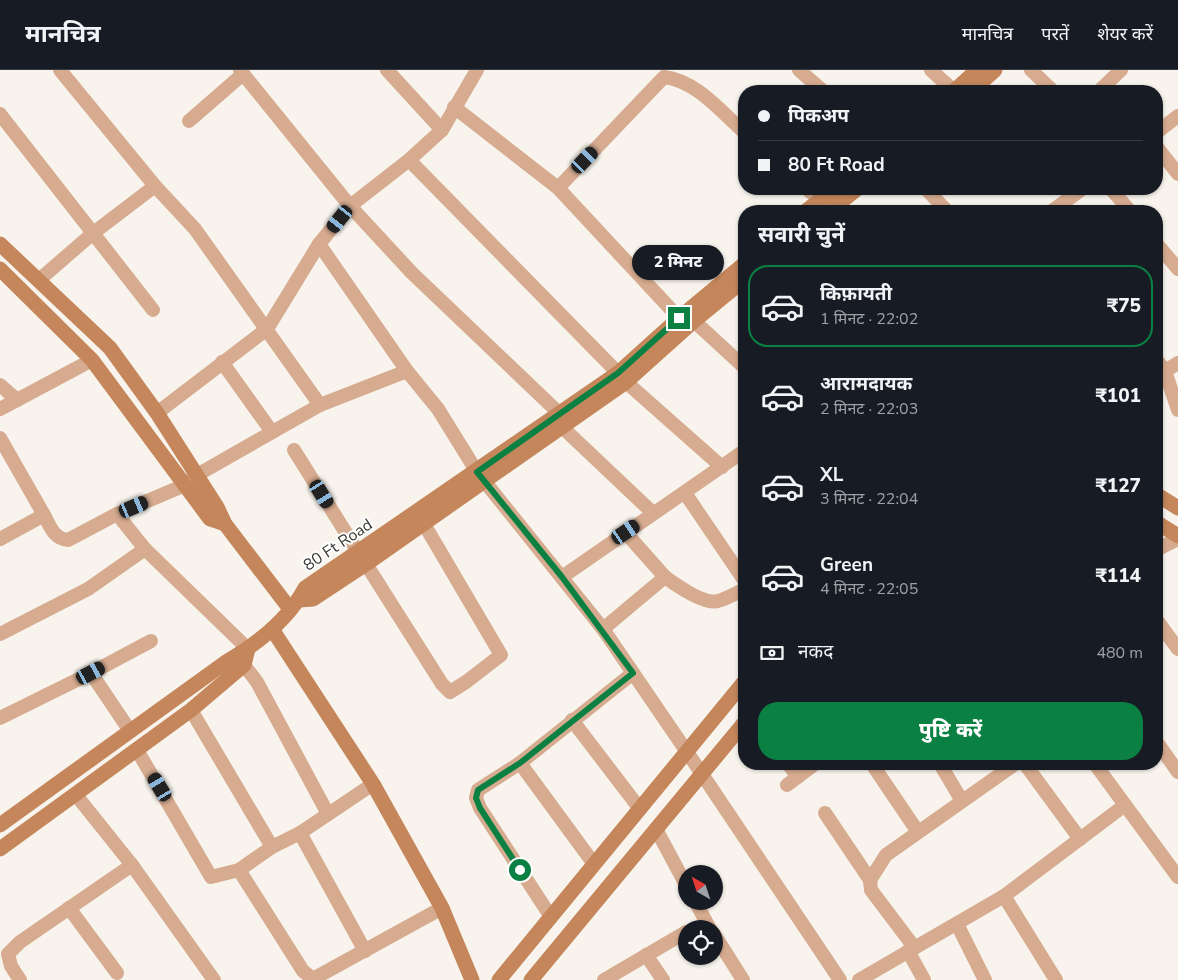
<!DOCTYPE html>
<html lang="hi">
<head>
<meta charset="utf-8">
<style>
	:root { --surface:#171b24; --page:#20242c; --text:#f1f3f6; --muted:#9ea1a6; --line:#363941; --accent:#0b8043 }
	body { margin:0; font-family:"Nunito Sans","Noto Sans Devanagari",sans-serif; background:var(--page); color:var(--text); height:100vh; display:flex; flex-direction:column; font-size:19px; white-space:nowrap }
	* { box-sizing:border-box; margin:0 }
	p { font-size:16px; color:var(--muted) }
	.icon { flex:none; width:28px; height:28px; fill:none; stroke:currentColor; stroke-width:2; stroke-linecap:round; stroke-linejoin:round }
	.map { position:relative; flex:1; overflow:hidden }
	.drawer { position:absolute; left:738px; top:135px; width:425px; height:565px; display:flex; flex-direction:column; background:var(--surface); border-radius:20px; box-shadow:0 1px 4px #0004 }
	.drawer>* { flex:none }
	.hud { position:absolute; left:738px; top:15px; width:425px; height:110px; border-radius:20px; box-shadow:0 1px 4px #0004; display:grid; align-content:center; height:110px; padding:0 20px; background:var(--surface) }
	.needle { width:32px; rotate:321deg }
	.tools { position:absolute; left:678px; top:795px; display:grid; gap:10px }
	.tools a { display:grid; place-items:center; width:45px; height:45px; border-radius:50%; background:var(--surface); box-shadow:0 1px 4px #0004; font-size:25px }
	.end { position:absolute; width:22px; height:22px; margin:-11px; border:6px solid #0b8043; background:#fff; box-shadow:0 0 0 2px #fff }
	.from { border-radius:50% }
	.bubble { position:absolute; height:35px; border-radius:18px; background:var(--surface); box-shadow:0 1px 4px #0004; font-size:16px; font-weight:800; line-height:35px; text-align:center }
	.car { position:absolute; width:15px; height:30px; margin:-15px -8px; border-radius:6px; box-shadow:0 0 4px 1px #0007; background:linear-gradient(#222 24%,#8ab4d8 0 40%,#222 0 76%,#8ab4d8 0 86%,#222 0) }
	.hud b { display:flex; align-items:center; gap:18px; height:48px; font-size:19px }
	.hud b+b { border-top:1px solid var(--line) }
	.hud i { width:12px; height:12px; background:var(--text) }
	ul { padding:0; list-style:none }
	li { display:flex; align-items:center; gap:15px; height:82px; margin:0 10px 8px; padding:0 10px; border:2px solid transparent; border-radius:20px }
	li div { flex:1 }
	li b { display:block; font-size:19px }
	li em { font-style:normal; font-weight:800 }
	li.on { border-color:var(--accent) }
	li>.icon { width:45px; height:45px; stroke-width:1.5 }
	h2 { padding:0 20px; font-size:22px; line-height:60px }
	.pay { display:flex; align-items:center; gap:12px; height:55px; padding:0 20px; font-size:19px }
	.pay p { margin-inline-start:auto }
	.button { display:flex; gap:10px; margin-top:auto; padding:10px 20px }
	.button a { flex:1; height:58px; border-radius:20px; background:var(--accent); color:#fff; font-size:20px; font-weight:800; line-height:58px; text-align:center }
	header { display:flex; align-items:center; gap:30px; box-sizing:border-box; height:70px; padding:0 25px; background:var(--surface); border-bottom:1px solid var(--line) }
	header strong { font-size:24px }
	nav { display:flex; gap:28px; margin-inline-start:auto; font-size:18px }
	.map>svg:first-child { display:block }
	.lines { fill:none; stroke-linecap:round; stroke-linejoin:round }
	.street { stroke:#d6ab8f; stroke-width:14 }
	.secondary { stroke:#c4865a; stroke-width:15 }
	.route { stroke:#0b8043; stroke-width:6 }
	.labels { text-anchor:middle; dominant-baseline:central; stroke-width:4; stroke-linejoin:round; paint-order:stroke }
	.street-label { font-size:16px; fill:#383734; stroke:#fff }
</style>
</head>
<body>
<header>
<strong>मानचित्र</strong>
<nav><a>मानचित्र</a><a>परतें</a><a>शेयर करें</a></nav>
</header>
<div class="map">
<svg width="1178" height="910" viewBox="0 0 1178 910">
	<rect width="100%" height="100%" fill="#f8f4ed"/>
	<g class="lines">
		<g class="street">
			<path d="M60,0L155,116L195,159L320,335"/>
			<path d="M240,0L350,136L412,203L560,344"/>
			<path d="M387,0L442,60"/>
			<path d="M799,0L823,21"/>
			<path d="M931,0L954,21"/>
			<path d="M1031,0L1053,21"/>
			<path d="M1099,21L1121,0"/>
			<path d="M454,37L558,118L679,248L694,251L744,297"/>
			<path d="M0,44L153,240"/>
			<path d="M189,51L243,4"/>
			<path d="M1156,63L1178,46"/>
			<path d="M1156,76L1178,104"/>
			<path d="M409,90L618,303"/>
			<path d="M558,118L664,7C697,11 720,41 744,62"/>
			<path d="M807,119L820,130"/>
			<path d="M926,119L947,141"/>
			<path d="M1111,119L1130,141"/>
			<path d="M1052,141L1082,119"/>
			<path d="M1156,173L1178,199"/>
			<path d="M319,174L407,301L438,339L477,402L603,559L702,704L840,910"/>
			<path d="M39,210L92,164L155,116"/>
			<path d="M1156,289L1165,301L1178,340"/>
			<path d="M222,292L272,362"/>
			<path d="M1165,301L1178,293"/>
			<path d="M626,312L722,397"/>
			<path d="M0,315L17,330"/>
			<path d="M0,339L92,290"/>
			<path d="M157,343L267,259L319,174L350,136L409,90L442,60L477,0"/>
			<path d="M562,357L653,443"/>
			<path d="M0,368L44,445L0,469"/>
			<path d="M294,380L358,482"/>
			<path d="M685,423L744,510"/>
			<path d="M44,445C50,456 54,469 68,470L117,444"/>
			<path d="M625,462L665,507"/>
			<path d="M145,479L117,444L185,415L197,405L320,335L407,301"/>
			<path d="M1156,480L1178,469"/>
			<path d="M366,494L442,614L450,622L466,612L501,585L424,454"/>
			<path d="M562,507L744,381"/>
			<path d="M1156,549L1178,579"/>
			<path d="M603,559L665,507C676,515 704,535 718,531C727,529 735,523 744,520"/>
			<path d="M0,564L88,519L145,479L248,579"/>
			<path d="M244,595L257,612L328,744"/>
			<path d="M91,603L151,571"/>
			<path d="M191,640L272,777"/>
			<path d="M0,648L91,603L130,661"/>
			<path d="M572,650L640,739"/>
			<path d="M1156,671L1178,702"/>
			<path d="M137,680L211,807L239,800L272,777L300,763L373,714"/>
			<path d="M520,693L594,794"/>
			<path d="M788,694L798,707"/>
			<path d="M872,694L918,762"/>
			<path d="M940,694L962,731"/>
			<path d="M1025,694L1080,769"/>
			<path d="M1095,694L1178,807"/>
			<path d="M787,715L815,694"/>
			<path d="M76,725L132,795L214,910"/>
			<path d="M825,743L870,810"/>
			<path d="M656,759L686,815"/>
			<path d="M300,763L365,881"/>
			<path d="M239,800L303,901L313,909L442,838"/>
			<path d="M1004,826L1056,910"/>
			<path d="M695,831L710,859"/>
			<path d="M69,838L117,903"/>
			<path d="M551,847L480,738L476,728L478,720L520,693L633,603"/>
			<path d="M957,854L985,910"/>
			<path d="M714,864L743,910"/>
			<path d="M914,877L871,820L870,810L886,785L1015,694"/>
			<path d="M908,881L924,910"/>
			<path d="M646,885L663,910"/>
			<path d="M20,910L11,896L8,884L20,872L132,795"/>
			<path d="M604,910L686,862"/>
			<path d="M859,910L1004,826L1125,735"/>
		</g>
		<g class="secondary">
			<path d="M954,21L977,0"/>
			<path d="M972,21L995,0"/>
			<path d="M806,141L834,119"/>
			<path d="M830,141L857,119"/>
			<path d="M0,174L110,278L157,343L217,437L225,454L290,539"/>
			<path d="M0,199L92,290L210,449L225,454"/>
			<path d="M1156,424L1178,438"/>
			<path d="M1156,452L1178,466"/>
			<path d="M299,530L313,529L366,494L626,312L694,251L744,210"/>
			<path d="M272,559L373,714L442,838L472,910"/>
			<path d="M0,755L226,592C257,574 288,550 305,518L618,303L679,248L744,194"/>
			<path d="M0,779L191,640L244,595L248,579"/>
			<path d="M499,910L744,612"/>
			<path d="M531,910L744,653"/>
		</g>
	</g>
	<g class="lines">
		<path class="route" d="M520,800L480,738L476,728L478,720L520,693L633,603L562,507L477,402L618,303L679,248"/>
	</g>
	<g class="labels">
		<g class="street-label">
			<text transform="translate(338 475) rotate(-34)">80 Ft Road</text>
		</g>
	</g>
</svg>
<div class="tools">
<a><svg class="needle" viewBox="-14 -14 28 28"><path d="M0-13l5 13h-10z" fill="#e53935"/><path d="M0 13l5-13h-10z" fill="#9ea1a6"/></svg></a>
<a><svg class="icon" aria-label="locate" viewBox="0 0 24 24"><circle cx="12" cy="12" r="6"/><path d="M12 2v4M12 18v4M2 12h4M18 12h4"/></svg></a>
</div>
<i class="end from" style="left:520px;top:800px"></i>
<i class="end" style="left:679px;top:248px"></i>
<div class="bubble" style="left:632px;top:175px;width:92px">2 मिनट</div>
<i class="car" style="left:585px;top:90px;rotate:44deg"></i>
<i class="car" style="left:340px;top:149px;rotate:219deg"></i>
<i class="car" style="left:322px;top:424px;rotate:148deg"></i>
<i class="car" style="left:134px;top:437px;rotate:67deg"></i>
<i class="car" style="left:626px;top:462px;rotate:56deg"></i>
<i class="car" style="left:91px;top:603px;rotate:62deg"></i>
<i class="car" style="left:160px;top:717px;rotate:329deg"></i>
<div class="hud">
<b><i class="from"></i>पिकअप</b>
<b><i></i>80 Ft Road</b>
</div>
<section class="drawer">
<h2>सवारी चुनें</h2>
<ul>
<li class="on"><svg class="icon" aria-label="car" viewBox="0 0 24 24"><path d="M5 17H2v-5l4-1 3-4h7l3 4 3 1v5h-3M9 17h6M6 11h13"/><circle cx="7" cy="17" r="2"/><circle cx="17" cy="17" r="2"/></svg><div><b>किफ़ायती</b><p>1 मिनट · 22:02</p></div><em>₹75</em></li>
<li><svg class="icon" aria-label="car" viewBox="0 0 24 24"><path d="M5 17H2v-5l4-1 3-4h7l3 4 3 1v5h-3M9 17h6M6 11h13"/><circle cx="7" cy="17" r="2"/><circle cx="17" cy="17" r="2"/></svg><div><b>आरामदायक</b><p>2 मिनट · 22:03</p></div><em>₹101</em></li>
<li><svg class="icon" aria-label="car" viewBox="0 0 24 24"><path d="M5 17H2v-5l4-1 3-4h7l3 4 3 1v5h-3M9 17h6M6 11h13"/><circle cx="7" cy="17" r="2"/><circle cx="17" cy="17" r="2"/></svg><div><b>XL</b><p>3 मिनट · 22:04</p></div><em>₹127</em></li>
<li><svg class="icon" aria-label="car" viewBox="0 0 24 24"><path d="M5 17H2v-5l4-1 3-4h7l3 4 3 1v5h-3M9 17h6M6 11h13"/><circle cx="7" cy="17" r="2"/><circle cx="17" cy="17" r="2"/></svg><div><b>Green</b><p>4 मिनट · 22:05</p></div><em>₹114</em></li>
</ul>
<div class="pay"><svg class="icon" aria-label="cash" viewBox="0 0 24 24"><path d="M3 7h18v10H3z"/><circle cx="12" cy="12" r="2"/></svg>नकद<p>480 m</p></div>
<div class="button"><a>पुष्टि करें</a></div>
</section>
</div>
</body>
</html>
